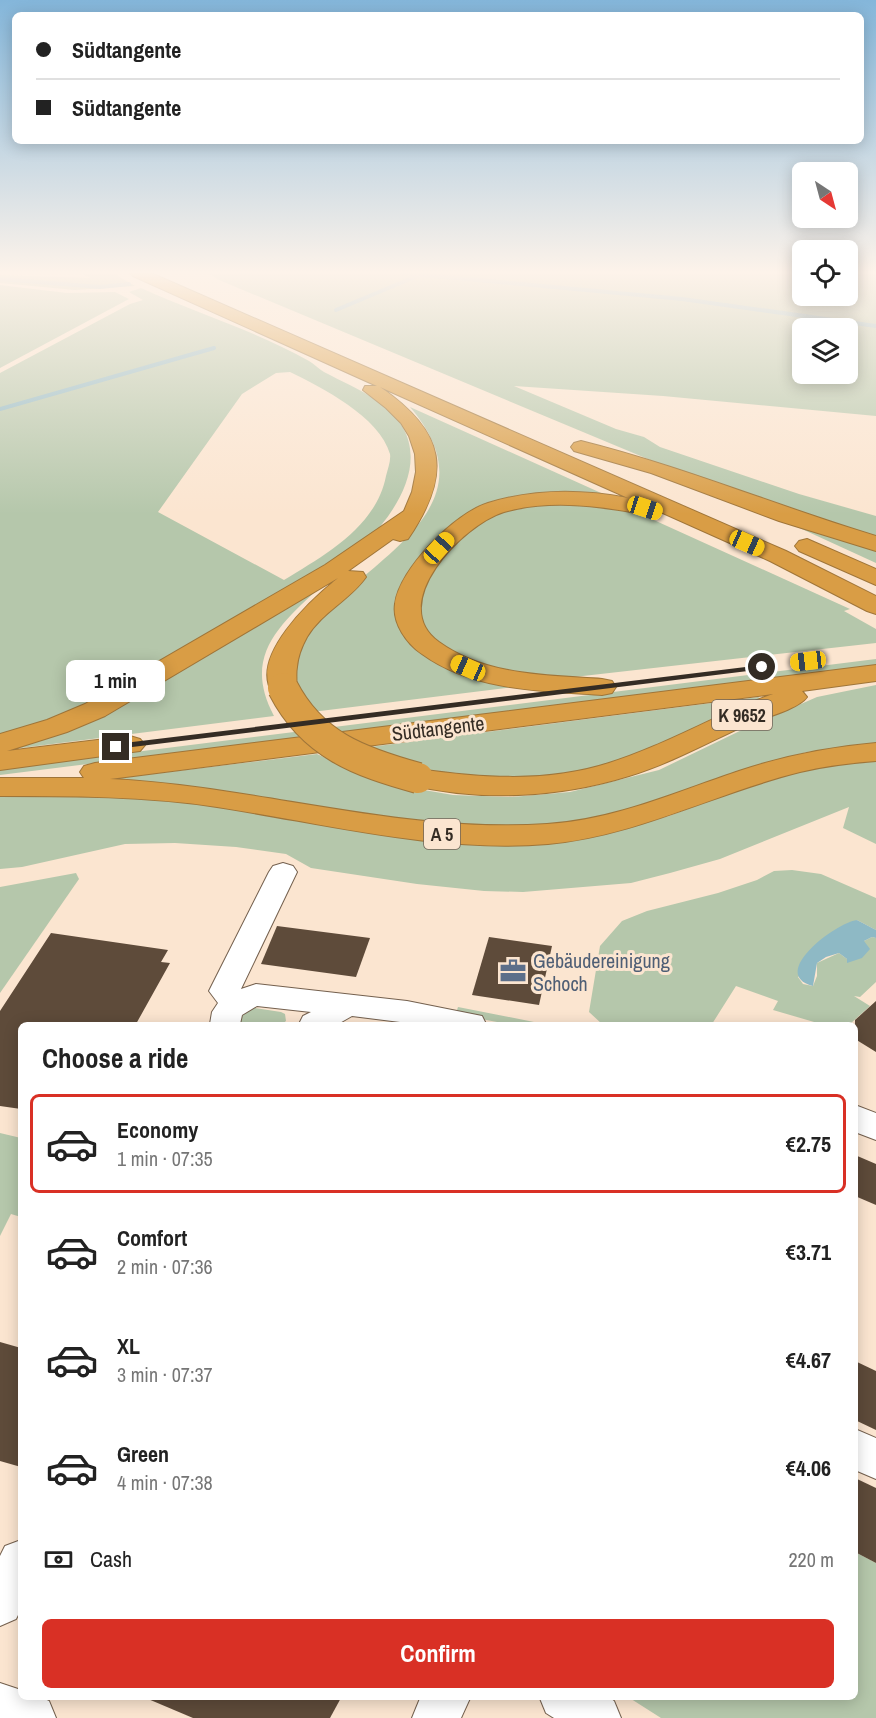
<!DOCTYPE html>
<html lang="en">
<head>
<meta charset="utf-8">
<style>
	:root { --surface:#fff; --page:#f6f6f6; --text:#222; --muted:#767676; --line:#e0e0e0; --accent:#d93025 }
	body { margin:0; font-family:"Archivo Narrow",sans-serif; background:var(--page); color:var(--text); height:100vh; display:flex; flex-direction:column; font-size:22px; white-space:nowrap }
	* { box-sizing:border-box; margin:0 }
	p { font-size:20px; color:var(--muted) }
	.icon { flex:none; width:33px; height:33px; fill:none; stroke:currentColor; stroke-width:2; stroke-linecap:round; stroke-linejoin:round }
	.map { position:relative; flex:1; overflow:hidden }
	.sheet { position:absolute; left:18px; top:1022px; width:840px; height:678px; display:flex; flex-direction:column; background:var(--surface); border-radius:9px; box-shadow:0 3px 15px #0003 }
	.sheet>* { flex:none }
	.guide { position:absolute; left:12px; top:12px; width:852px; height:132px; border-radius:9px; box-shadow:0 3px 15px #0003; display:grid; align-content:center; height:132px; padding:0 24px; background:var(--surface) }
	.needle { width:39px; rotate:144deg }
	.tools { position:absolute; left:792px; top:162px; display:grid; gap:12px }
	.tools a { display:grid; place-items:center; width:66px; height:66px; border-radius:9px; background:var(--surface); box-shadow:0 3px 15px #0003; font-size:30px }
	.end { position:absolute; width:27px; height:27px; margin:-14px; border:8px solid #342c24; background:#fff; box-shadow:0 0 0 3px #fff }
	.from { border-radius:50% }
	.bubble { position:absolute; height:42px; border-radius:9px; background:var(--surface); box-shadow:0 3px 15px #0003; font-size:20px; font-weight:700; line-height:42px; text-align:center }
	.car { position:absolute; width:18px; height:36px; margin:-18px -9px; border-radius:8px; box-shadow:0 0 4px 2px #0007; background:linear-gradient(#f5c518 24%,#345 0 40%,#f5c518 0 76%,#345 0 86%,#f5c518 0) }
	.guide b { display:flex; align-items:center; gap:21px; height:57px; font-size:22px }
	.guide b+b { border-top:2px solid var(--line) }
	.guide i { width:15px; height:15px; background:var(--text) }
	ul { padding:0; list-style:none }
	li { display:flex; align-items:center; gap:18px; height:99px; margin:0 12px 9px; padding:0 12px; border:3px solid transparent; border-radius:9px }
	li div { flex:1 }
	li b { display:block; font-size:22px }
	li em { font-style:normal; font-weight:700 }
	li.current { border-color:var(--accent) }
	li>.icon { width:54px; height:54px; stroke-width:1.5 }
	h2 { padding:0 24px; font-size:27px; line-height:72px }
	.pay { display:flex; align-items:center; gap:15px; height:66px; padding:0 24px; font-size:22px }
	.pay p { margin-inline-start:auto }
	.cta { display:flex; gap:12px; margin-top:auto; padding:12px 24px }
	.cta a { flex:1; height:69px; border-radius:9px; background:var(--accent); color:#fff; font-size:24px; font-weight:700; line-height:69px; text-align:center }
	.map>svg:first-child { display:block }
	.green { fill:#b5c7ab; fill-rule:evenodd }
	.water { fill:#8eb9c5 }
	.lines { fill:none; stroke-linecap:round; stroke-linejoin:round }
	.stream { stroke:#8eb9c5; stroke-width:4 }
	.building { fill:#5e4b3a }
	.street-casing { stroke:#74604e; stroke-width:2 }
	.highway-casing { stroke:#9f7539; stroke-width:2 }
	.street { fill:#fff; fill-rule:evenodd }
	.highway { fill:#d99d45; fill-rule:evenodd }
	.highway-bridge-casing { stroke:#9f7539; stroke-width:32; stroke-linecap:butt }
	.highway-bridge { stroke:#d99d45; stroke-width:30 }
	.route { fill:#342c24 }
	.labels { text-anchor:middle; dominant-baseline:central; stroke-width:6; stroke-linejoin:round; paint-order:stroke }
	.shield { fill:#fbe5d0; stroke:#706458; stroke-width:1.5 }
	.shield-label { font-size:18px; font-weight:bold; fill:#342c24 }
	.street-label { font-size:20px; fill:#342c24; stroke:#fbe5d0 }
	.service-label { font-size:20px; fill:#4e5e75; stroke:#fbe5d0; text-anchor:start }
</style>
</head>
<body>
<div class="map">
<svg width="876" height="1718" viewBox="0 0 876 1718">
	<rect width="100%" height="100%" fill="#fbe5d0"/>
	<g class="green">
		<path d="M81,273H113L135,286L75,290L0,283V275L90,278Z"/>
		<path d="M208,273H802V296H848V273H876V416L663,396L514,386L616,429L644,437L660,447L799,494L876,516V538L667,467L219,280ZM802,328H848V374H802Z"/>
		<path d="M0,285L67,293L115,292L129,299L0,368Z"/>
		<path d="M141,288C196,313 256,331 309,361C314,364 319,369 324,372C341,381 360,389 376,400C436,440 408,499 368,540L94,704L0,739V373L130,304L143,300L129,292ZM290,372C321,387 380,417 390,454C391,460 388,469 386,476C376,527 325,555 284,580L158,512L242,394L276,373Z"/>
		<path d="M410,407L610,497L555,495L446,531L404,630L522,686L312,712C304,696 289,674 296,656C325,570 510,524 410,407Z"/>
		<path d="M557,503L625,509L656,521L850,609L844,611L876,629V643L574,677L517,675L463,659L424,632L418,596C433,566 456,530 488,516C509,506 535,505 557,503Z"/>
		<path d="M780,519L876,548V563Z"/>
		<path d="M318,589C277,627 243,658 274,716L5,750Z"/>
		<path d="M876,659V665L0,775V769Z"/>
		<path d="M876,685V745L807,752L773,761L590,823L456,830L111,779L317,754L373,780L424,790L453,795L512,797L570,792L659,770L748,727L817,697Z"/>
		<path d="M758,697L762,699L638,759L546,780L451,776L413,768L362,748Z"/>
		<path d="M876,758V844L843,828L849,807L720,859L670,873L631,883L523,892L484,891L417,884L311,868L286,854L236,847L175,843L125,844L22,867L0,869V797L38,794L113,793L264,813L322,825L407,837L604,833L669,816L794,769Z"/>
		<path d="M792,870L821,874L876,898V930L857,920L798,977L803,984L813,986L817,976V963L839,953L847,959L864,941L872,937L876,938V982L860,997L854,996L870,1006L850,1024H821L773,1010L778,1001L736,986L712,1024H602L589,1012L600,946L622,921L647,911L718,893L757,880L774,871Z"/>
		<path d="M76,873L79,879L0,993V887Z"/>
		<path d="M458,1007L534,1022C522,1031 472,1016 456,1013Z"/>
		<path d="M255,1008L281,1012L285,1014L286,1021L282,1024H241C238,1015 248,1011 255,1008Z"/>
		<path d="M0,1133L21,1138V1217L11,1214L0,1236Z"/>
		<path d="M855,1552L876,1563V1718H661L628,1697L855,1696Z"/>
	</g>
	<path class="water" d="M857,920L876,930V938L872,937L864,941L870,949L862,958L847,963V959L839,953L826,957L817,963L813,986C768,974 835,923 857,920Z"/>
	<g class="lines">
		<g class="stream">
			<path d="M240,273H249"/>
			<path d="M402,273L682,299L876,326"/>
			<path d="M0,279L100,287L129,284"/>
			<path d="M336,310L417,276"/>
			<path d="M0,409L214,348"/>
		</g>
	</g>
	<g class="building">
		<path d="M277,926L370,938L356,977L261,964Z"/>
		<path d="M51,933L168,950L161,962L170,963L136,1024H21V1109L0,1106V1011Z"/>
		<path d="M489,937L552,946L539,1005L472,995Z"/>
		<path d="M876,1001V1052L855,1039V1020Z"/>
		<path d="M855,1155L876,1164V1205L855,1196Z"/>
		<path d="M0,1342L21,1348V1467L0,1461Z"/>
		<path d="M855,1361L876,1371V1430L855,1420Z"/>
		<path d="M855,1478L876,1488V1563L855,1552Z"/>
		<path d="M141,1696H342L330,1718H193Z"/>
	</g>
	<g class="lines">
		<g class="street-casing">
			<g id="street">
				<path d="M283,863L293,866L297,872L241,989L256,984L407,1001L482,1016L486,1024H416L352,1016L338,1024H299L303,1016L311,1012L257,1006L242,1015L240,1024H210L212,1012L218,1003L209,991L269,872L273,866Z"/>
				<path d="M855,1105L876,1113V1140L855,1132Z"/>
				<path d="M855,1429L876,1438V1479L855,1470Z"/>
				<path d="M21,1540V1609L16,1619L0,1626V1556L5,1546Z"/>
				<path d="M0,1683L21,1690V1696H38L49,1701L56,1718H0Z"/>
				<path d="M421,1696H471L461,1718H412Z"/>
				<path d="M539,1696H607L614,1701L621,1718H554L546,1713Z"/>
			</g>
		</g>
		<g class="highway-casing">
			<g id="highway">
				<path d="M130,273H151L786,551L876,596V614L867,611L770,561L647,506L644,511L636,513C593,505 547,500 504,512C462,525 386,604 439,642C486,676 547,675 602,679L612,681L616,687L612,693L602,695C541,691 473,691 422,654C407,644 392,623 395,604C399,569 455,513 488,503C533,489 582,489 628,498L380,387C446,432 453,473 408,539L400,541L393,539L348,571L363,572L366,577C350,600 322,612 307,637C302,646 298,656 297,667C295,677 299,685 293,694L283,696L273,694C248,657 312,599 338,578L105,716L67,732L7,751L130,736L140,739L145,745L140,751L0,770V734L47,720L85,704L325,565L404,511L412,492L416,472L415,454L409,436L401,423L386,408L363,390L365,386H377L133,276Z"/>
				<path d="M581,441C681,466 777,506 876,536V551L779,521L651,473L574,451L571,447L574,443Z"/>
				<path d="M807,539L876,569V585L799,551L795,546L799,541Z"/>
				<path d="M876,665V681L802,691L807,697C799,709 761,719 746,725C707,743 669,764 629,776C558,798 479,802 407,784L403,778L407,772L418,769C481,778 547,783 609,763C666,745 717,714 773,694L110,779C257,786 399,834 547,824C614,820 676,792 739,771C784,756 829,747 876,743V761C850,763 825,766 800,772C715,793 637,836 548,844C436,853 327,824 217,807C145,796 72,796 0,796V778H84L80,772L84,766L95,763Z"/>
			</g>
		</g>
		<use href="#street" class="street"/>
		<use href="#highway" class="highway"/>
		<g class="highway-bridge-casing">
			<path id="highway-bridge" d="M283,688C312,745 360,762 418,778"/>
		</g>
		<use href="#highway-bridge" class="highway-bridge"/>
	</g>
	<linearGradient id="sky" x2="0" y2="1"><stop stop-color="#84b6da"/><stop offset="0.53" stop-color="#fdf3ea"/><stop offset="1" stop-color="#fdf3ea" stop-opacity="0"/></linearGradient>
	<rect width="876" height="514" fill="url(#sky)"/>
	<path class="route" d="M762,665H765V669L116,749L112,747L116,744Z"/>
	<defs>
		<g id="office-bare" transform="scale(2.07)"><path d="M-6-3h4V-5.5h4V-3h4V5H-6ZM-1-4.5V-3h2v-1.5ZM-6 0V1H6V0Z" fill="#5c6f8a" stroke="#fbe5d0" stroke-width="2.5" paint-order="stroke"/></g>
	</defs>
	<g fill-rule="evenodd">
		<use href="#office-bare" x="513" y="971"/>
	</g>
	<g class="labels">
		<g class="shield">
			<rect x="712" y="700" width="60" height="30" rx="4.5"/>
			<rect x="424" y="819" width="36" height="30" rx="4.5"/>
		</g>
		<g class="shield-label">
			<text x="742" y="715">K 9652</text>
			<text x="442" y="834">A 5</text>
		</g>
		<g class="street-label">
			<text transform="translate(438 728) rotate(-7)">Südtangente</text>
		</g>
		<g class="service-label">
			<text x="533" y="960">Gebäudereinigung<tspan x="533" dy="23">Schoch</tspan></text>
		</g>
	</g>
</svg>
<div class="tools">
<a><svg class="needle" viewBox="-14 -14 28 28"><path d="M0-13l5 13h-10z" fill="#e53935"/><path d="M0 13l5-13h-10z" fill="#767676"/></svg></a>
<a><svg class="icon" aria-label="locate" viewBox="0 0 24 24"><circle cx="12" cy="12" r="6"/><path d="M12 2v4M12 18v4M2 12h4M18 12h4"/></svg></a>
<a><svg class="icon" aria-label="layers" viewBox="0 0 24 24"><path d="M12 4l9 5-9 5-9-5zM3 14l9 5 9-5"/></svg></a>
</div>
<i class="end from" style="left:762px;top:667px"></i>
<i class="end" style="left:116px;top:747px"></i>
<div class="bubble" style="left:66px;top:660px;width:99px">1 min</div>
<i class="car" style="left:645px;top:508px;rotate:108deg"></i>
<i class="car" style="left:747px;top:543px;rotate:114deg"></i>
<i class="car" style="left:439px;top:548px;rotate:42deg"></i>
<i class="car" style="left:808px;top:661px;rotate:263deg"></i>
<i class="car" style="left:468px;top:668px;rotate:294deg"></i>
<div class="guide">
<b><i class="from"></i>Südtangente</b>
<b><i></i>Südtangente</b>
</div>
<section class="sheet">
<h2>Choose a ride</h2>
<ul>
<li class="current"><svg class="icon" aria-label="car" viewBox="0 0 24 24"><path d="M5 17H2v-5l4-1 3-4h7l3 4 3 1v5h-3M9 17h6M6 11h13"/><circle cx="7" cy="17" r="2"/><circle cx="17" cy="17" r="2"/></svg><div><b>Economy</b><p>1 min · 07:35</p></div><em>€2.75</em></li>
<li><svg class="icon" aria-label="car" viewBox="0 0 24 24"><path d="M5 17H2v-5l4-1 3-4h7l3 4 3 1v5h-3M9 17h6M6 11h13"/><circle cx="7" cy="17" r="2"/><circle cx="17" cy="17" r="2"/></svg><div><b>Comfort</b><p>2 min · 07:36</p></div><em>€3.71</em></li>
<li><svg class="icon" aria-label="car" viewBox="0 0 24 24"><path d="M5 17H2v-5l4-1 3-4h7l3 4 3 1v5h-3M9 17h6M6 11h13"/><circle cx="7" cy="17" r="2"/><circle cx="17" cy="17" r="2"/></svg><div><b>XL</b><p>3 min · 07:37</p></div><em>€4.67</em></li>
<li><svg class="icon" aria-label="car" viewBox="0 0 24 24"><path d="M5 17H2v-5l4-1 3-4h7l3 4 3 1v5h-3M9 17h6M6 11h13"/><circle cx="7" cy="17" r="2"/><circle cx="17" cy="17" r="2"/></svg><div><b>Green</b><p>4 min · 07:38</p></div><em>€4.06</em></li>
</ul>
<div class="pay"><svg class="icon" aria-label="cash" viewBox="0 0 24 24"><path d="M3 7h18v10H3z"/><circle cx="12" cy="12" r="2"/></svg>Cash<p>220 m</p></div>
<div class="cta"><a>Confirm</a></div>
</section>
</div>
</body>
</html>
